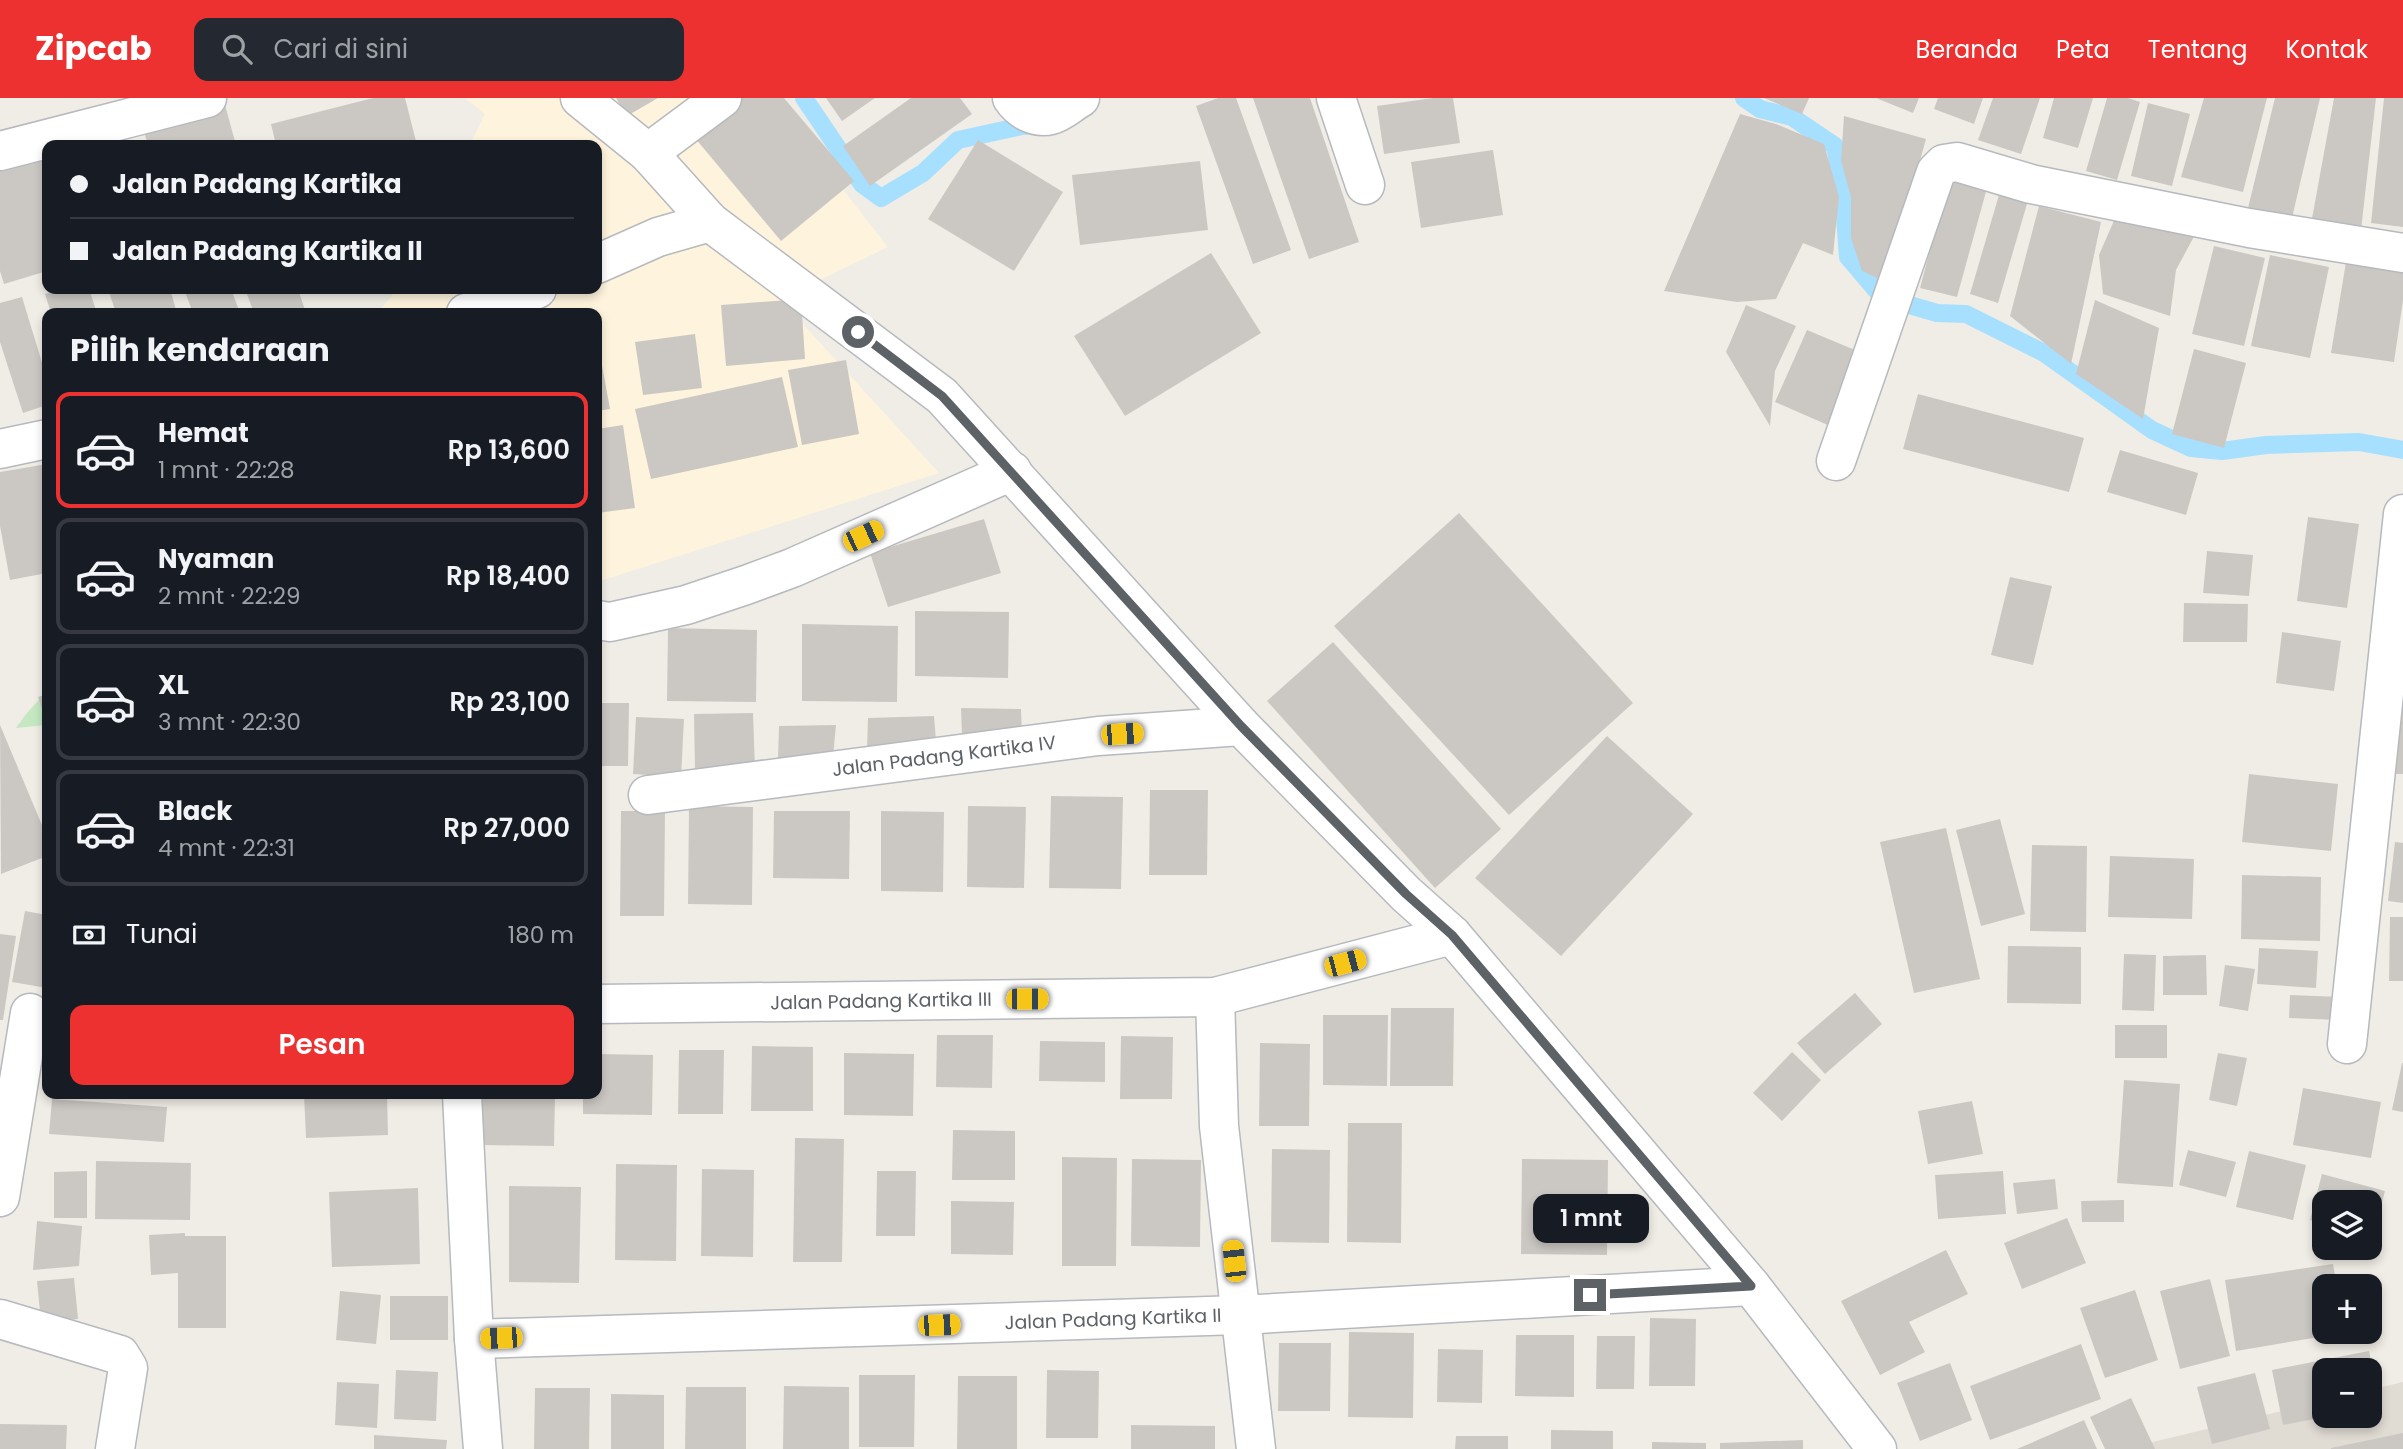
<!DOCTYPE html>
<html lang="id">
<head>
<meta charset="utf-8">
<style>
	:root { --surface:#171b24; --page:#242831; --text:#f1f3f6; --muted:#9ea1a6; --line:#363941; --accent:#ec3130 }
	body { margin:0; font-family:Poppins,sans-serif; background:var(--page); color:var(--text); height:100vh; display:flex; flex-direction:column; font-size:26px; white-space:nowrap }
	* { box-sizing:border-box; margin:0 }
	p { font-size:23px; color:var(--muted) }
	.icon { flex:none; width:38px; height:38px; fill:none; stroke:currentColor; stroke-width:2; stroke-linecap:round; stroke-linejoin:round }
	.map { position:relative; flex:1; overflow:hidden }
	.sheet { position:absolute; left:42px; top:210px; width:560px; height:791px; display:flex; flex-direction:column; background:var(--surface); border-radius:14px; box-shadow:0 4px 10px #0003 }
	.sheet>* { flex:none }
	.banner { position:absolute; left:42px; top:42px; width:560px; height:154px; border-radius:14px; box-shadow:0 4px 10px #0003; display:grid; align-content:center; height:154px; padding:0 28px; background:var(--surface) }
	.tools { position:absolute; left:2312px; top:1092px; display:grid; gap:14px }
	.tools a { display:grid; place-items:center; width:70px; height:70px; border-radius:14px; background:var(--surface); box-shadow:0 4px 10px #0003; font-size:35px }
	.end { position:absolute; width:32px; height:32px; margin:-16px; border:9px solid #5d6267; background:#fff; box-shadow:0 0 0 4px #fff }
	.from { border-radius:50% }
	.bubble { position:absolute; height:49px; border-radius:14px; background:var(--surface); box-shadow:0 4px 10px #0003; font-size:23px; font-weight:600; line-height:49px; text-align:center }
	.car { position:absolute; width:21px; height:42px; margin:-21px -10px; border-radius:9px; box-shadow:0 0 5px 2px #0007; background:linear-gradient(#f5c518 24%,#345 0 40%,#f5c518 0 76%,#345 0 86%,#f5c518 0) }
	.banner b { display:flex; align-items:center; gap:24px; height:66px; font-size:26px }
	.banner b+b { border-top:2px solid var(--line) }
	.banner i { width:18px; height:18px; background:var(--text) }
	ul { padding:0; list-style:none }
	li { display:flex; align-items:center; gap:21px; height:116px; margin:0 14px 10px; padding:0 14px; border:4px solid var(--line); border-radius:14px }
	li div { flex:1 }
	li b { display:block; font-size:26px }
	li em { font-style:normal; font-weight:600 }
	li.current { border-color:var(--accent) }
	li>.icon { width:63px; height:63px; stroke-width:1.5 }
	h2 { padding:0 28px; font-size:32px; line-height:84px }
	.pay { display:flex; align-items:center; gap:18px; height:77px; padding:0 28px; font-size:26px }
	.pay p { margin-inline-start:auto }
	.button { display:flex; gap:14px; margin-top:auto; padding:14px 28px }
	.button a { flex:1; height:80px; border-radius:14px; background:var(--accent); color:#fff; font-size:28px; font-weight:600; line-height:80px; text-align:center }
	header { display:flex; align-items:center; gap:42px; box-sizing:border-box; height:98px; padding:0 35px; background:var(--accent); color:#fff }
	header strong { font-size:33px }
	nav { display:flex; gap:38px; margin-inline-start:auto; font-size:24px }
	.search { width:490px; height:63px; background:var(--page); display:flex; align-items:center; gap:18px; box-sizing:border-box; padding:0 24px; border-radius:14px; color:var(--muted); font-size:26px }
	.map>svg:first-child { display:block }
	.commercial { fill:#fef4dd }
	.education { fill:#e0dcd4 }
	.green { fill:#c5e8c2 }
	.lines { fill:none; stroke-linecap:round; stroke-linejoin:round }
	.stream { stroke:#a7dfff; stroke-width:18 }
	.building { fill:#cbc8c3 }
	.minor-casing { stroke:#b6b9bd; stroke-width:41 }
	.minor { stroke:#fff; stroke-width:38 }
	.route { stroke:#5d6267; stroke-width:9 }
	.labels { text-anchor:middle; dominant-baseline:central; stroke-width:5; stroke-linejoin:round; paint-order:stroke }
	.street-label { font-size:19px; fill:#5d6267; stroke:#fff }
</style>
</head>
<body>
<header>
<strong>Zipcab</strong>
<div class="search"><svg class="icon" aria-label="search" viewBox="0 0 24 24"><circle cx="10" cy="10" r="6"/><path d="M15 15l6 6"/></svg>Cari di sini</div>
<nav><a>Beranda</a><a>Peta</a><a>Tentang</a><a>Kontak</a></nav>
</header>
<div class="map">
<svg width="2403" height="1351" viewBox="0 0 2403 1351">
	<rect width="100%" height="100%" fill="#f0ede6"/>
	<path class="commercial" d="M465,0H771L888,149L780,201L939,375L597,484V215H378L397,191H597V47H470L485,16Z"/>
	<path class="education" d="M2403,1284V1351H2137L2136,1348L2324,1303V1318H2370V1292Z"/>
	<path class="green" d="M47,593V627L16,630L26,616Z"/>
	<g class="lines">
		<g class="stream">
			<path d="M804,0L862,86L881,100L923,75L958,42L1022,28L1038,27"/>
			<path d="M1744,0L1760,11L1792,19L1835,48L1843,92L1848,159L1882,199L1937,215L1966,216L2044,255L2152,332L2191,350L2222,353L2266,347L2359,344L2403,352"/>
		</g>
	</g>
	<g class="building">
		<path d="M373,0H405L417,47H276L271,26Z"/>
		<path d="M616,0H658L627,18Z"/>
		<path d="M742,0H784L854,83L781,143L695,40Z"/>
		<path d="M826,0H875L842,23Z"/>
		<path d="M911,0H960L972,16L870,88L843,48Z"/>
		<path d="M1218,0H1236L1291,152L1253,166L1196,8Z"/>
		<path d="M1253,0H1310L1359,144L1309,161Z"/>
		<path d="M1433,0H1453L1460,45L1384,56L1377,8Z"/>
		<path d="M1764,0H1809L1802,16Z"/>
		<path d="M1876,0H1919L1913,15Z"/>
		<path d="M1938,0H1983L1974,26L1934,11Z"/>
		<path d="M1993,0H2040L2021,56L1978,42Z"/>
		<path d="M2054,0H2093L2078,50L2043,40Z"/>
		<path d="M2107,0H2128L2140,4L2117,82L2086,73Z"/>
		<path d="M2204,0H2267L2243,94L2181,79Z"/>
		<path d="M2275,0H2320L2292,120L2248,110Z"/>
		<path d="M2334,0H2376L2361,132L2311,126Z"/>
		<path d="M2384,0H2403V129L2371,125Z"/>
		<path d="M2148,5L2190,16L2172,88L2131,78Z"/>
		<path d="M225,7L236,47H148L143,30Z"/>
		<path d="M1740,16L1776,26L1824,46L1839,99L1833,157L1803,145L1776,201L1737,204L1664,193Z"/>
		<path d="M1844,18L1926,41L1886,184L1862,173L1851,140V99L1841,63Z"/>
		<path d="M978,42L1063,94L1014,173L928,121Z"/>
		<path d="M1493,52L1503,117L1421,130L1411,64Z"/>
		<path d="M47,56V173L4,186L0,173V71Z"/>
		<path d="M1200,63L1208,132L1080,147L1072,77Z"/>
		<path d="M1949,80L1987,90L1957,199L1920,190Z"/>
		<path d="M2001,90L2029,99L1998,205L1970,196Z"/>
		<path d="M2039,108L2101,124L2071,266L2010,218Z"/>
		<path d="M2116,118L2198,131L2176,172L2170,218L2103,196L2099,157Z"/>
		<path d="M2214,148L2265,160L2244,248L2192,236Z"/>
		<path d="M1211,155L1261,235L1125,318L1074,238Z"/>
		<path d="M2270,157L2329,169L2310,260L2251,248Z"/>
		<path d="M2346,164L2403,173V202L2394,264L2331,255Z"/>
		<path d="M59,191H89L97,215H51L45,196Z"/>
		<path d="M108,191H170L177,215H116Z"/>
		<path d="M184,191H231L240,215H193Z"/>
		<path d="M245,191H298L306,215H254Z"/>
		<path d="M22,199L47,281V307L23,315L0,244V205Z"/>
		<path d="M801,201L805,261L726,268L721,207Z"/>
		<path d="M2095,202L2159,230L2143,321L2076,276Z"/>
		<path d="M1746,207L1796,228L1775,273L1770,328L1726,254Z"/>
		<path d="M1807,232L1862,255L1830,328L1775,304Z"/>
		<path d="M695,236L702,290L643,297L635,244Z"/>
		<path d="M597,240L610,311L597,313Z"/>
		<path d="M2194,251L2246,265L2224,350L2172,336Z"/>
		<path d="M846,262L859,336L802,347L788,272Z"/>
		<path d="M782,279L798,349L651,381L635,311Z"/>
		<path d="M1918,296L2084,340L2069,394L1903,351Z"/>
		<path d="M623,327L635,410L597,415V331Z"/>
		<path d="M2120,352L2198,375L2186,417L2107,394Z"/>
		<path d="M47,366V475L10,482L0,428V374Z"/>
		<path d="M1459,415L1633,605L1509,717L1334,528Z"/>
		<path d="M2308,419L2359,426L2347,510L2297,503Z"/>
		<path d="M984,421L1001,475L888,509L870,455Z"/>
		<path d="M2207,453L2253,457L2249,498L2203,495Z"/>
		<path d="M2010,479L2052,488L2033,567L1991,557Z"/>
		<path d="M2184,505L2248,506L2247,544H2183Z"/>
		<path d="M915,513L1009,514L1008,580L915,578Z"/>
		<path d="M802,526L898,528L897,604L802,603Z"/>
		<path d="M668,530L757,532L756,604L667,603Z"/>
		<path d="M2282,534L2341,543L2334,593L2276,585Z"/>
		<path d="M1333,544L1501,731L1435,790L1267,603Z"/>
		<path d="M2403,592V676H2393Z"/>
		<path d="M47,596V626L38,599Z"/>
		<path d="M597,605H629L628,668H597Z"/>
		<path d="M961,610L1021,611L1022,637L962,638Z"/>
		<path d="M753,615L755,672L695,673L694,616Z"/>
		<path d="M934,618L936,643L867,653L868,620Z"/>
		<path d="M636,619L684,621L681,679L633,676Z"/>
		<path d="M0,627L47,739V758L1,776Z"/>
		<path d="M836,627L833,659L778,661L779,628Z"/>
		<path d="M1607,638L1693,716L1561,858L1475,780Z"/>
		<path d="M2249,676L2338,686L2331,753L2242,744Z"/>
		<path d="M1150,692H1208L1207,777H1149Z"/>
		<path d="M1051,698L1123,699L1121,791L1049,790Z"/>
		<path d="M689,708L753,709L752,807L688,806Z"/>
		<path d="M968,708L1026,709L1024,790L967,789Z"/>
		<path d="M621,713H665L664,818H620Z"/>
		<path d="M774,713H850L849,781L773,780Z"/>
		<path d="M881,713L944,714L943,794L881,793Z"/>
		<path d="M2000,721L2025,816L1981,828L1956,732Z"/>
		<path d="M1946,730L1980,881L1914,895L1880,744Z"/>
		<path d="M2395,744L2403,745V805L2388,803Z"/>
		<path d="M2032,747L2087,748L2086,834L2030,833Z"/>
		<path d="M2110,758L2194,761L2192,821L2108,819Z"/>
		<path d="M2242,777L2321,779L2320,843L2241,841Z"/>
		<path d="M25,813L47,817V890L12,884Z"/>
		<path d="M2390,819H2403V883H2389Z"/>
		<path d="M0,836L16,838L3,922H0Z"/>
		<path d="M2008,848L2081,849V906L2007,905Z"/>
		<path d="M2259,850L2318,853L2316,890L2257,886Z"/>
		<path d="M2124,856L2156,857L2154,913L2122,912Z"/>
		<path d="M2206,857L2207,897H2163V858Z"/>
		<path d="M2225,867L2255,871L2248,913L2219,908Z"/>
		<path d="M1855,895L1882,926L1825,976L1797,945Z"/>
		<path d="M2290,897L2340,899L2339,922L2289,920Z"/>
		<path d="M1391,910H1454L1453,988H1390Z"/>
		<path d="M1323,917H1388L1387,988L1323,987Z"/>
		<rect x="2115" y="927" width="52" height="33"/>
		<path d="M937,937H993L992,990L936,989Z"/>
		<path d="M1121,938L1173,939L1172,1001H1120Z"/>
		<path d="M1040,943L1105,944V984L1039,983Z"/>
		<path d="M1260,945L1310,946L1309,1028H1259Z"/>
		<path d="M752,948L813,949V1013H751Z"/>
		<path d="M679,952H724L723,1016H678Z"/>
		<path d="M1792,954L1821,982L1782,1023L1753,995Z"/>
		<path d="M844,955L914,956L913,1018L844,1017Z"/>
		<path d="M2218,955L2247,960L2237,1008L2209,1002Z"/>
		<path d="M597,956L653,957L652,1017L583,1016V996H597Z"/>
		<path d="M2402,965H2403V1014L2392,1012Z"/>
		<path d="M2124,982L2180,986L2173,1089L2117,1085Z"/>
		<path d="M2303,990L2381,1004L2371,1060L2293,1047Z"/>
		<path d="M304,996H387L388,1037L306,1040Z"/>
		<path d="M483,996H555L554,1048L483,1047Z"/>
		<path d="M52,1001L167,1009L164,1044L49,1036Z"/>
		<path d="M1972,1003L1983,1056L1928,1066L1918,1013Z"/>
		<path d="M1348,1025H1402L1401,1145L1347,1144Z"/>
		<path d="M953,1032L1015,1033V1082H952Z"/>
		<path d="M795,1040L844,1041L842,1164H793Z"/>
		<path d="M1272,1051L1330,1052L1329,1145L1271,1144Z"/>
		<path d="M2188,1052L2236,1064L2226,1099L2179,1087Z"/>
		<path d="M2249,1053L2306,1067L2293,1122L2236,1109Z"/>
		<path d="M1062,1059L1117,1060L1116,1168H1062Z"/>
		<path d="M1132,1061L1201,1062L1200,1149L1131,1148Z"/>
		<path d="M1522,1061L1608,1062L1607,1157L1521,1156Z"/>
		<path d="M96,1063L191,1065L190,1122L95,1121Z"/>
		<path d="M616,1066L677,1067L676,1163L615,1162Z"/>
		<path d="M702,1071L754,1072L753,1159L701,1158Z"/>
		<path d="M87,1073V1120H54V1074Z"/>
		<path d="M877,1073H916L915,1138H876Z"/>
		<path d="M2003,1073L2006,1116L1938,1121L1935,1077Z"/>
		<path d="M2322,1076L2385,1093L2373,1138L2370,1137V1104H2324V1126L2310,1122Z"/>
		<path d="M2055,1081L2058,1111L2017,1116L2013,1085Z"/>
		<path d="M509,1088L581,1089L579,1185L509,1184Z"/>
		<path d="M418,1090L420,1166L332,1169L329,1094Z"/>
		<path d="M2124,1102V1124H2082L2081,1103Z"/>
		<path d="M951,1103L1014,1104L1013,1157L951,1156Z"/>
		<path d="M2067,1120L2086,1165L2022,1191L2004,1145Z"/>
		<path d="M37,1123L82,1128L79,1168L33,1172Z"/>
		<path d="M185,1135V1138H226V1230H178V1175L151,1177L149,1137Z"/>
		<path d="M1946,1152L1968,1196L1909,1224L1925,1254L1880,1277L1841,1203Z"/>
		<path d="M2333,1166L2337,1188H2324V1234L2343,1235L2236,1253L2225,1182Z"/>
		<path d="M74,1180L78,1221L41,1224L37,1183Z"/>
		<path d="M2210,1181L2230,1258L2180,1271L2160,1193Z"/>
		<path d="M2135,1192L2158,1262L2105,1280L2080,1210Z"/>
		<path d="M340,1193L381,1197L376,1246L336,1242Z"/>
		<rect x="390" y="1198" width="58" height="44"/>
		<path d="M1650,1220L1696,1221L1695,1288H1649Z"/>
		<path d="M1349,1234L1414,1235L1413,1320L1348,1319Z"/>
		<path d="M1516,1237H1574V1299L1515,1298Z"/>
		<path d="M1597,1238H1635L1634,1291H1596Z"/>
		<path d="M1279,1245H1331L1330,1313H1278Z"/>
		<path d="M2081,1246L2101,1301L1990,1342L1970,1288Z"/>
		<path d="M1438,1251L1483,1252L1482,1305L1437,1304Z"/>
		<path d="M2369,1253L2380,1308L2370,1310V1272H2324V1319L2283,1327L2272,1272Z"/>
		<path d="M1950,1265L1972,1322L1920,1343L1897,1285Z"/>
		<path d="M396,1272L438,1274L436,1323L394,1321Z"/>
		<path d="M1047,1272L1099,1273L1098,1340H1046Z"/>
		<path d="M2255,1275L2270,1331L2212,1346L2197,1289Z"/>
		<path d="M859,1277H915L914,1349H859Z"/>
		<path d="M958,1278H1017V1351H957Z"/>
		<path d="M337,1284L379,1286L377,1330L335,1327Z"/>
		<path d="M784,1288L849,1289V1351H783Z"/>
		<path d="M686,1289H746V1351H685Z"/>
		<path d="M535,1290H590L589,1351H534Z"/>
		<path d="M611,1296L664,1297V1351H611Z"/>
		<path d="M2131,1300L2155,1351H2105L2090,1319Z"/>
		<path d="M2084,1322L2097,1351H2017Z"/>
		<path d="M0,1326L67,1327L66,1351H0Z"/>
		<path d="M1131,1327L1215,1328V1351H1131Z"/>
		<path d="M1551,1332L1613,1333V1351H1551Z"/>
		<path d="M2403,1335V1351H2331V1350Z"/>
		<path d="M374,1337L447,1342L446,1351H374Z"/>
		<path d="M1456,1338H1508V1351H1455Z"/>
		<path d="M1803,1342V1351H1720V1345Z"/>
		<path d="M1652,1344L1706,1345V1351H1652Z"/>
	</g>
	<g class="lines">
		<g class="minor-casing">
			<g id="minor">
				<path d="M580,0L648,55L710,124L942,298L1241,628L1406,796L1452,837L1751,1188L1877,1351"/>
				<path d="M1012,0C1020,12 1035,21 1051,17C1060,15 1071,5 1080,0"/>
				<path d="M1336,0L1365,87"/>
				<path d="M0,53L207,0"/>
				<path d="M648,55L722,0"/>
				<path d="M597,166L658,139L710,124"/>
				<path d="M466,215L537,191"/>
				<path d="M0,351L47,341"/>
				<path d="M1836,363L1936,74L1944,66L1957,64L2031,86L2249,130L2403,155"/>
				<path d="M597,522L610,524L686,507L746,487L792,470L1012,373"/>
				<path d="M648,697L1098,638L1241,628"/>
				<path d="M1215,899L1219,1028L1256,1351"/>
				<path d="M597,906L1215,899L1452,837"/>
				<path d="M2347,946L2403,416"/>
				<path d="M462,996L474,1241L483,1351"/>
				<path d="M0,1099L30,915"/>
				<path d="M0,1221L120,1257L128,1270L115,1351"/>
				<path d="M474,1241L1240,1217L1751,1188"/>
			</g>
		</g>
		<use href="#minor" class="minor"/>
	</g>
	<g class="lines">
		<path class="route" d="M858,234L942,298L1241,628L1406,796L1452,837L1751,1188L1590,1197"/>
	</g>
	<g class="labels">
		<g class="street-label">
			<text transform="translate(944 658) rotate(-7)">Jalan Padang Kartika IV</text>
			<text transform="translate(881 903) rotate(-1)">Jalan Padang Kartika III</text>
			<text transform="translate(1113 1221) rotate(-2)">Jalan Padang Kartika II</text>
		</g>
	</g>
</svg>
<div class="tools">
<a><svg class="icon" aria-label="layers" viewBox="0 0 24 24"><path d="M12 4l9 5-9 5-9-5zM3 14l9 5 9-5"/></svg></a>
<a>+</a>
<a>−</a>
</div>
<i class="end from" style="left:858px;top:234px"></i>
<i class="end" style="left:1590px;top:1197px"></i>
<div class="bubble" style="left:1533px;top:1096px;width:116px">1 mnt</div>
<i class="car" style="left:863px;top:438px;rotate:65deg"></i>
<i class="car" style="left:1122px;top:636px;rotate:86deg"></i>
<i class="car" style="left:1345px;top:865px;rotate:75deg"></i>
<i class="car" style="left:1027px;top:901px;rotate:90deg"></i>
<i class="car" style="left:1234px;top:1163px;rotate:354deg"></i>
<i class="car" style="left:939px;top:1227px;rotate:88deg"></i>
<i class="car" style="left:501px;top:1240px;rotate:268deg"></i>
<div class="banner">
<b><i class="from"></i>Jalan Padang Kartika</b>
<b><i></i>Jalan Padang Kartika II</b>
</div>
<section class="sheet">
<h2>Pilih kendaraan</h2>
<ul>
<li class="current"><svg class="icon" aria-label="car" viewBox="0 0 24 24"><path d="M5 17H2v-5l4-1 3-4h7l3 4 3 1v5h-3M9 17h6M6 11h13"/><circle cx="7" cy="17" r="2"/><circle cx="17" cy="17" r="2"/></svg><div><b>Hemat</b><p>1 mnt · 22:28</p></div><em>Rp 13,600</em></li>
<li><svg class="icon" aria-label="car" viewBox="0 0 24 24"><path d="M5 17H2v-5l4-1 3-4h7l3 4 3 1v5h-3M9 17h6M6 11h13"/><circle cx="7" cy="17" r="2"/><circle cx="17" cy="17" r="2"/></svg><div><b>Nyaman</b><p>2 mnt · 22:29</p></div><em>Rp 18,400</em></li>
<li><svg class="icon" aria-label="car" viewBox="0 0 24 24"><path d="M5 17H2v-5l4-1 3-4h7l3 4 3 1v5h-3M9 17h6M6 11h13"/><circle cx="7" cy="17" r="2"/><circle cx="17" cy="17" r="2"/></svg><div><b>XL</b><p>3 mnt · 22:30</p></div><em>Rp 23,100</em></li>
<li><svg class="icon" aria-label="car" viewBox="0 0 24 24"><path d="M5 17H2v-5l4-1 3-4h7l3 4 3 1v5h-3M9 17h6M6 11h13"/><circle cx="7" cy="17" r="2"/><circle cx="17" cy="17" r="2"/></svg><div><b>Black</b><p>4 mnt · 22:31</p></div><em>Rp 27,000</em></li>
</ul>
<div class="pay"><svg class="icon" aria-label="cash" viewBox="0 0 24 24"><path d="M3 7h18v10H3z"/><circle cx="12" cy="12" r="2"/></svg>Tunai<p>180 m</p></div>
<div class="button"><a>Pesan</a></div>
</section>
</div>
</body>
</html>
